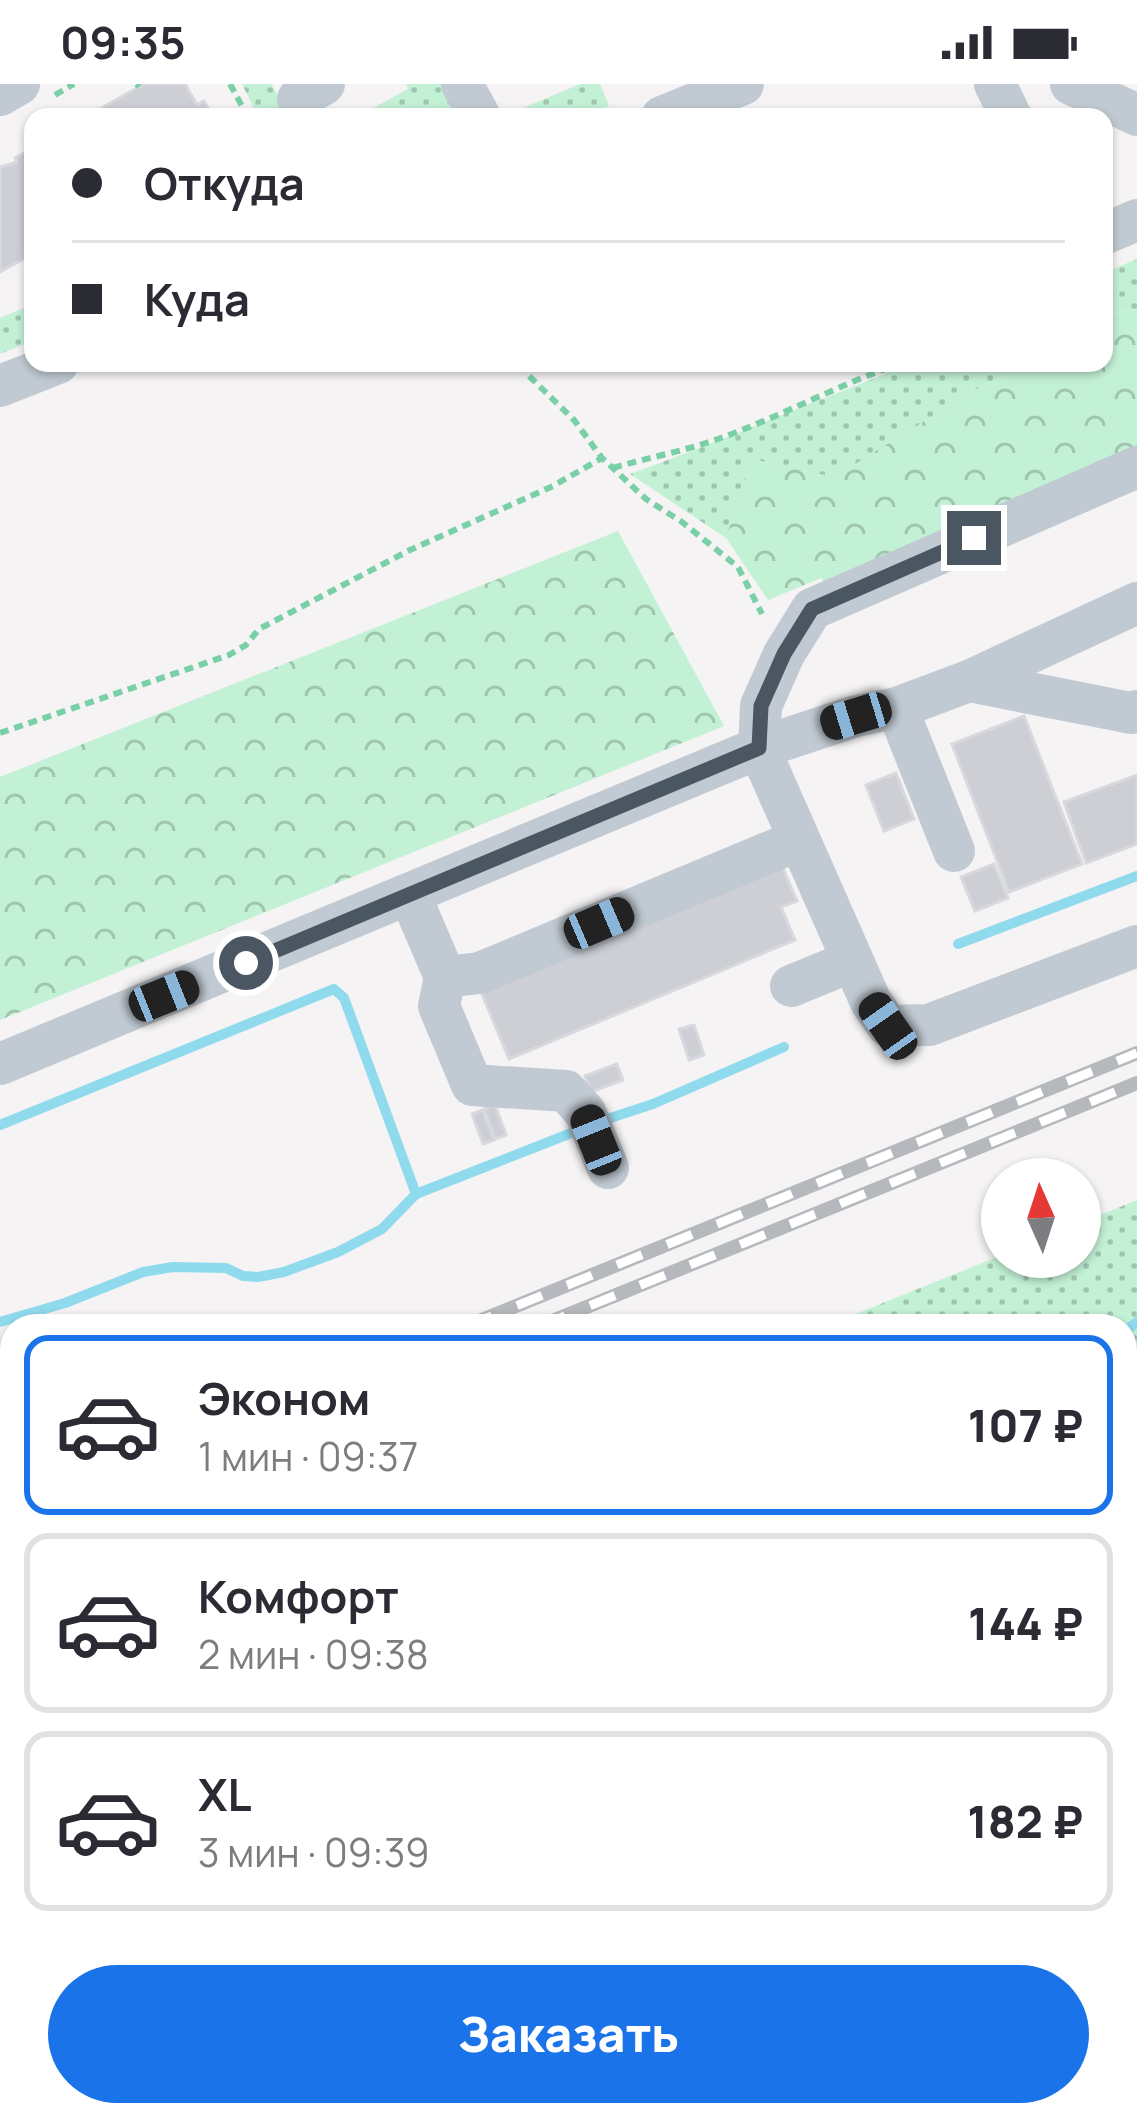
<!DOCTYPE html>
<html lang="ru">
<head>
<meta charset="utf-8">
<style>
	:root { --surface:#fff; --page:#f2f2f3; --text:#2b2b33; --muted:#7c7c81; --line:#e1e1e2; --accent:#1a73e8 }
	body { margin:0; font-family:Manrope,sans-serif; background:var(--page); color:var(--text); height:100vh; display:flex; flex-direction:column; font-size:45px; white-space:nowrap }
	* { box-sizing:border-box; margin:0 }
	p { font-size:39px; color:var(--muted) }
	.icon { flex:none; width:66px; height:66px; fill:none; stroke:currentColor; stroke-width:2; stroke-linecap:round; stroke-linejoin:round }
	.map { position:relative; flex:1; overflow:hidden }
	.side { position:absolute; left:0px; top:1230px; width:1137px; height:813px; display:flex; flex-direction:column; background:var(--surface); border-radius:36px 36px 0 0; box-shadow:0 3px 9px #0004 }
	.side>* { flex:none }
	.guide { position:absolute; left:24px; top:24px; width:1089px; height:264px; border-radius:24px; box-shadow:0 3px 9px #0004; display:grid; align-content:center; height:264px; padding:0 48px; background:var(--surface) }
	.needle { width:78px; rotate:357deg }
	.controls { position:absolute; left:981px; top:1074px; display:grid; gap:24px }
	.controls a { display:grid; place-items:center; width:120px; height:120px; border-radius:50%; background:var(--surface); box-shadow:0 3px 9px #0004; font-size:60px }
	.end { position:absolute; width:54px; height:54px; margin:-27px; border:15px solid #4a5661; background:#fff; box-shadow:0 0 0 6px #fff }
	.from { border-radius:50% }
	.car { position:absolute; width:36px; height:72px; margin:-36px -18px; border-radius:15px; box-shadow:0 0 9px 3px #0007; background:linear-gradient(#222 24%,#8ab4d8 0 40%,#222 0 76%,#8ab4d8 0 86%,#222 0) }
	.guide b { display:flex; align-items:center; gap:42px; height:114px; font-size:45px }
	.guide b+b { border-top:3px solid var(--line) }
	.guide i { width:30px; height:30px; background:var(--text) }
	ul { padding:21px 0 0; list-style:none }
	li { display:flex; align-items:center; gap:36px; height:180px; margin:0 24px 18px; padding:0 24px; border:6px solid var(--line); border-radius:24px }
	li div { flex:1 }
	li b { display:block; font-size:45px }
	li em { font-style:normal; font-weight:800 }
	li.active { border-color:var(--accent) }
	li>.icon { width:108px; height:108px; stroke-width:1.5 }
	.cta { display:flex; gap:24px; margin-top:auto; padding:24px 48px }
	.cta a { flex:1; height:138px; border-radius:72px; background:var(--accent); color:#fff; font-size:48px; font-weight:800; line-height:138px; text-align:center }
	.status { display:flex; justify-content:space-between; align-items:center; height:84px; padding:0 60px; background:var(--surface); direction:ltr }
	.status svg { height:33px; fill:currentColor }
	.map>svg:first-child { display:block }
	.grass { fill:url(#grass-dots) }
	.forest { fill:url(#forest-crowns) }
	.lines { fill:none; stroke-linecap:round; stroke-linejoin:round }
	.stream { stroke:#90daee; stroke-width:10 }
	.building { fill:#cdcfd5; stroke:#d7d9de; stroke-width:3 }
	.path { stroke:#7ad0a6; stroke-width:6; stroke-dasharray:9 6; stroke-linecap:butt }
	.minor { stroke:#c1cad2; stroke-width:42 }
	.rail-casing { stroke:#b5b8bd; stroke-width:14 }
	.rail { stroke:#fff; stroke-width:9; stroke-dasharray:27; stroke-linecap:butt }
	.route { stroke:#4a5661; stroke-width:15 }
</style>
</head>
<body>
<div class="status"><b>09:35</b><svg viewBox="0 0 49 12"><path d="M0 12V9h3v3zM5 12V6h3v6zM10 12V3h3v9zM15 12V0h3v12zM26 1h20v11H26zM47 4h2v5h-2z"/></svg></div>
<div class="map">
<svg width="1137" height="2042" viewBox="0 0 1137 2042">
	<defs>
		<pattern id="grass-dots" width="8" height="8" patternUnits="userSpaceOnUse" patternTransform="scale(3)"><rect width="8" height="8" fill="#c3f1d5"/><path d="M2 2h.1M6 6h.1" fill="none" stroke="#a0c6b0" stroke-width="1.8" stroke-linecap="round"/></pattern>
		<pattern id="forest-crowns" width="20" height="18" patternUnits="userSpaceOnUse" patternTransform="scale(3)"><rect width="20" height="18" fill="#c3f1d5"/><path d="M2 6a3 3 0 1 1 6 0M12 15a3 3 0 1 1 6 0" fill="none" stroke="#a0c6b0"/></pattern>
	</defs>
	<rect width="100%" height="100%" fill="#f5f3f3"/>
	<g class="grass">
		<path d="M242,0H271L290,33H258Z"/>
		<path d="M406,0H441L458,30L357,33L408,5Z"/>
		<path d="M580,0H600L609,22L583,33H502Z"/>
		<path d="M1137,175V227L1124,225L1104,237V189Z"/>
		<path d="M33,220V257L0,270V234Z"/>
		<path d="M913,279H1040L980,303L834,394L752,375L726,454L630,390C726,355 818,316 913,279Z"/>
		<path d="M1137,1116V1258L1125,1264V1242H826L1002,1171L1080,1173V1139Z"/>
	</g>
	<g class="forest">
		<path d="M1125,225L1137,227V375L829,506L821,494L768,516L726,454L751,375L834,393L980,303L1040,279H1104V237Z"/>
		<path d="M618,447L724,642L0,936V693Z"/>
		<path d="M1137,1258V1347L1125,1363V1264Z"/>
		<path d="M12,1575V1750L0,1755V1580Z"/>
		<path d="M12,1789V2031H147L122,2042H0V1794Z"/>
	</g>
	<g class="lines">
		<g class="stream">
			<path d="M958,860L1137,792"/>
			<path d="M601,1037L653,1020L784,963"/>
			<path d="M0,1041L334,905L344,914L416,1110"/>
			<path d="M0,1238L65,1219L143,1188L173,1183L226,1184L243,1192L258,1193L284,1188L338,1168L382,1145L416,1110L579,1046"/>
			<path d="M1125,1247L1137,1238"/>
			<path d="M0,1721L12,1719"/>
		</g>
	</g>
	<g class="building">
		<path d="M144,0H185L197,21L204,17L213,33H97L103,29L100,25Z"/>
		<path d="M33,64V164L25,169L27,173L0,188V83L17,78L15,74Z"/>
		<path d="M1024,632L1082,780L1009,808L952,660Z"/>
		<path d="M896,689L914,735L884,747L866,701Z"/>
		<path d="M1137,691V760L1086,779L1064,718Z"/>
		<path d="M781,780L797,817L781,823L795,856L509,975L480,905Z"/>
		<path d="M994,780L1008,814L975,827L961,793Z"/>
		<path d="M694,941L704,971L689,976L679,945Z"/>
		<path d="M617,980L623,996L591,1008L585,992Z"/>
		<path d="M495,1021L506,1051L495,1055L484,1025Z"/>
		<path d="M483,1026L494,1056L483,1060L472,1030Z"/>
		<path d="M1137,1669V1704L1125,1709V1674Z"/>
		<path d="M1137,1751V1822L1125,1827V1756Z"/>
		<path d="M1137,1868V1940L1125,1945V1874Z"/>
		<path d="M294,2031H372L347,2042H268Z"/>
		<path d="M484,2031H647L621,2042H458Z"/>
		<path d="M760,2031H927L901,2042H734Z"/>
		<path d="M1042,2031H1113L1114,2032L1089,2042H1047Z"/>
	</g>
	<g class="lines">
		<g class="path">
			<path d="M137,0L139,3"/>
			<path d="M230,0L248,33"/>
			<path d="M55,11L74,0"/>
			<path d="M522,279L529,292L574,336L602,374L646,415L682,438L738,483L762,530"/>
			<path d="M613,384C643,375 674,369 703,360C772,338 835,301 903,279"/>
			<path d="M0,649L229,571L246,561L259,545L410,466L553,402L602,374"/>
		</g>
		<g class="minor">
			<path d="M462,0L480,33"/>
			<path d="M995,0L1011,33"/>
			<path d="M1071,0L1137,31"/>
			<path d="M0,11L19,0"/>
			<path d="M298,15L324,0"/>
			<path d="M662,33L743,0"/>
			<path d="M1104,150L1137,136"/>
			<path d="M0,302L58,279"/>
			<path d="M1137,383L812,525L784,570L761,622L759,664L871,918L888,942L929,941L1137,862"/>
			<path d="M969,597L1131,629L1137,627"/>
			<path d="M897,624L954,767"/>
			<path d="M410,811L445,893L439,922L472,1001L566,1007L585,1028L608,1084"/>
			<path d="M445,893L480,889L799,756"/>
			<path d="M791,902L852,877"/>
			<path d="M0,980L759,664L856,632L897,624L969,597L1137,519"/>
			<path d="M1125,1555L1137,1550"/>
			<path d="M1125,1732L1137,1727"/>
			<path d="M1125,1851L1137,1846"/>
			<path d="M1125,1967L1137,1962"/>
			<path d="M1018,2031L1023,2042"/>
			<path d="M0,2038L16,2031"/>
			<path d="M407,2042L432,2031"/>
			<path d="M674,2042L700,2031"/>
			<path d="M948,2042L974,2031"/>
		</g>
		<g class="rail-casing">
			<g id="rail">
				<path d="M467,1242L1137,969"/>
				<path d="M540,1242L1137,999"/>
				<path d="M0,1432L12,1427"/>
				<path d="M0,1462L12,1457"/>
			</g>
		</g>
		<use href="#rail" class="rail"/>
	</g>
	<g class="lines">
		<path class="route" d="M246,879L759,664L761,622L784,570L812,525L974,454"/>
	</g>
</svg>
<div class="controls">
<a><svg class="needle" viewBox="-14 -14 28 28"><path d="M0-13l5 13h-10z" fill="#e53935"/><path d="M0 13l5-13h-10z" fill="#7c7c81"/></svg></a>
</div>
<i class="end from" style="left:246px;top:879px"></i>
<i class="end" style="left:974px;top:454px"></i>
<i class="car" style="left:856px;top:632px;rotate:253deg"></i>
<i class="car" style="left:599px;top:839px;rotate:67deg"></i>
<i class="car" style="left:164px;top:912px;rotate:68deg"></i>
<i class="car" style="left:888px;top:942px;rotate:325deg"></i>
<i class="car" style="left:596px;top:1056px;rotate:338deg"></i>
<div class="guide">
<b><i class="from"></i>Откуда</b>
<b><i></i>Куда</b>
</div>
<section class="side">
<ul>
<li class="active"><svg class="icon" aria-label="car" viewBox="0 0 24 24"><path d="M5 17H2v-5l4-1 3-4h7l3 4 3 1v5h-3M9 17h6M6 11h13"/><circle cx="7" cy="17" r="2"/><circle cx="17" cy="17" r="2"/></svg><div><b>Эконом</b><p>1 мин · 09:37</p></div><em>107 ₽</em></li>
<li><svg class="icon" aria-label="car" viewBox="0 0 24 24"><path d="M5 17H2v-5l4-1 3-4h7l3 4 3 1v5h-3M9 17h6M6 11h13"/><circle cx="7" cy="17" r="2"/><circle cx="17" cy="17" r="2"/></svg><div><b>Комфорт</b><p>2 мин · 09:38</p></div><em>144 ₽</em></li>
<li><svg class="icon" aria-label="car" viewBox="0 0 24 24"><path d="M5 17H2v-5l4-1 3-4h7l3 4 3 1v5h-3M9 17h6M6 11h13"/><circle cx="7" cy="17" r="2"/><circle cx="17" cy="17" r="2"/></svg><div><b>XL</b><p>3 мин · 09:39</p></div><em>182 ₽</em></li>
</ul>
<div class="cta"><a>Заказать</a></div>
</section>
</div>
</body>
</html>
